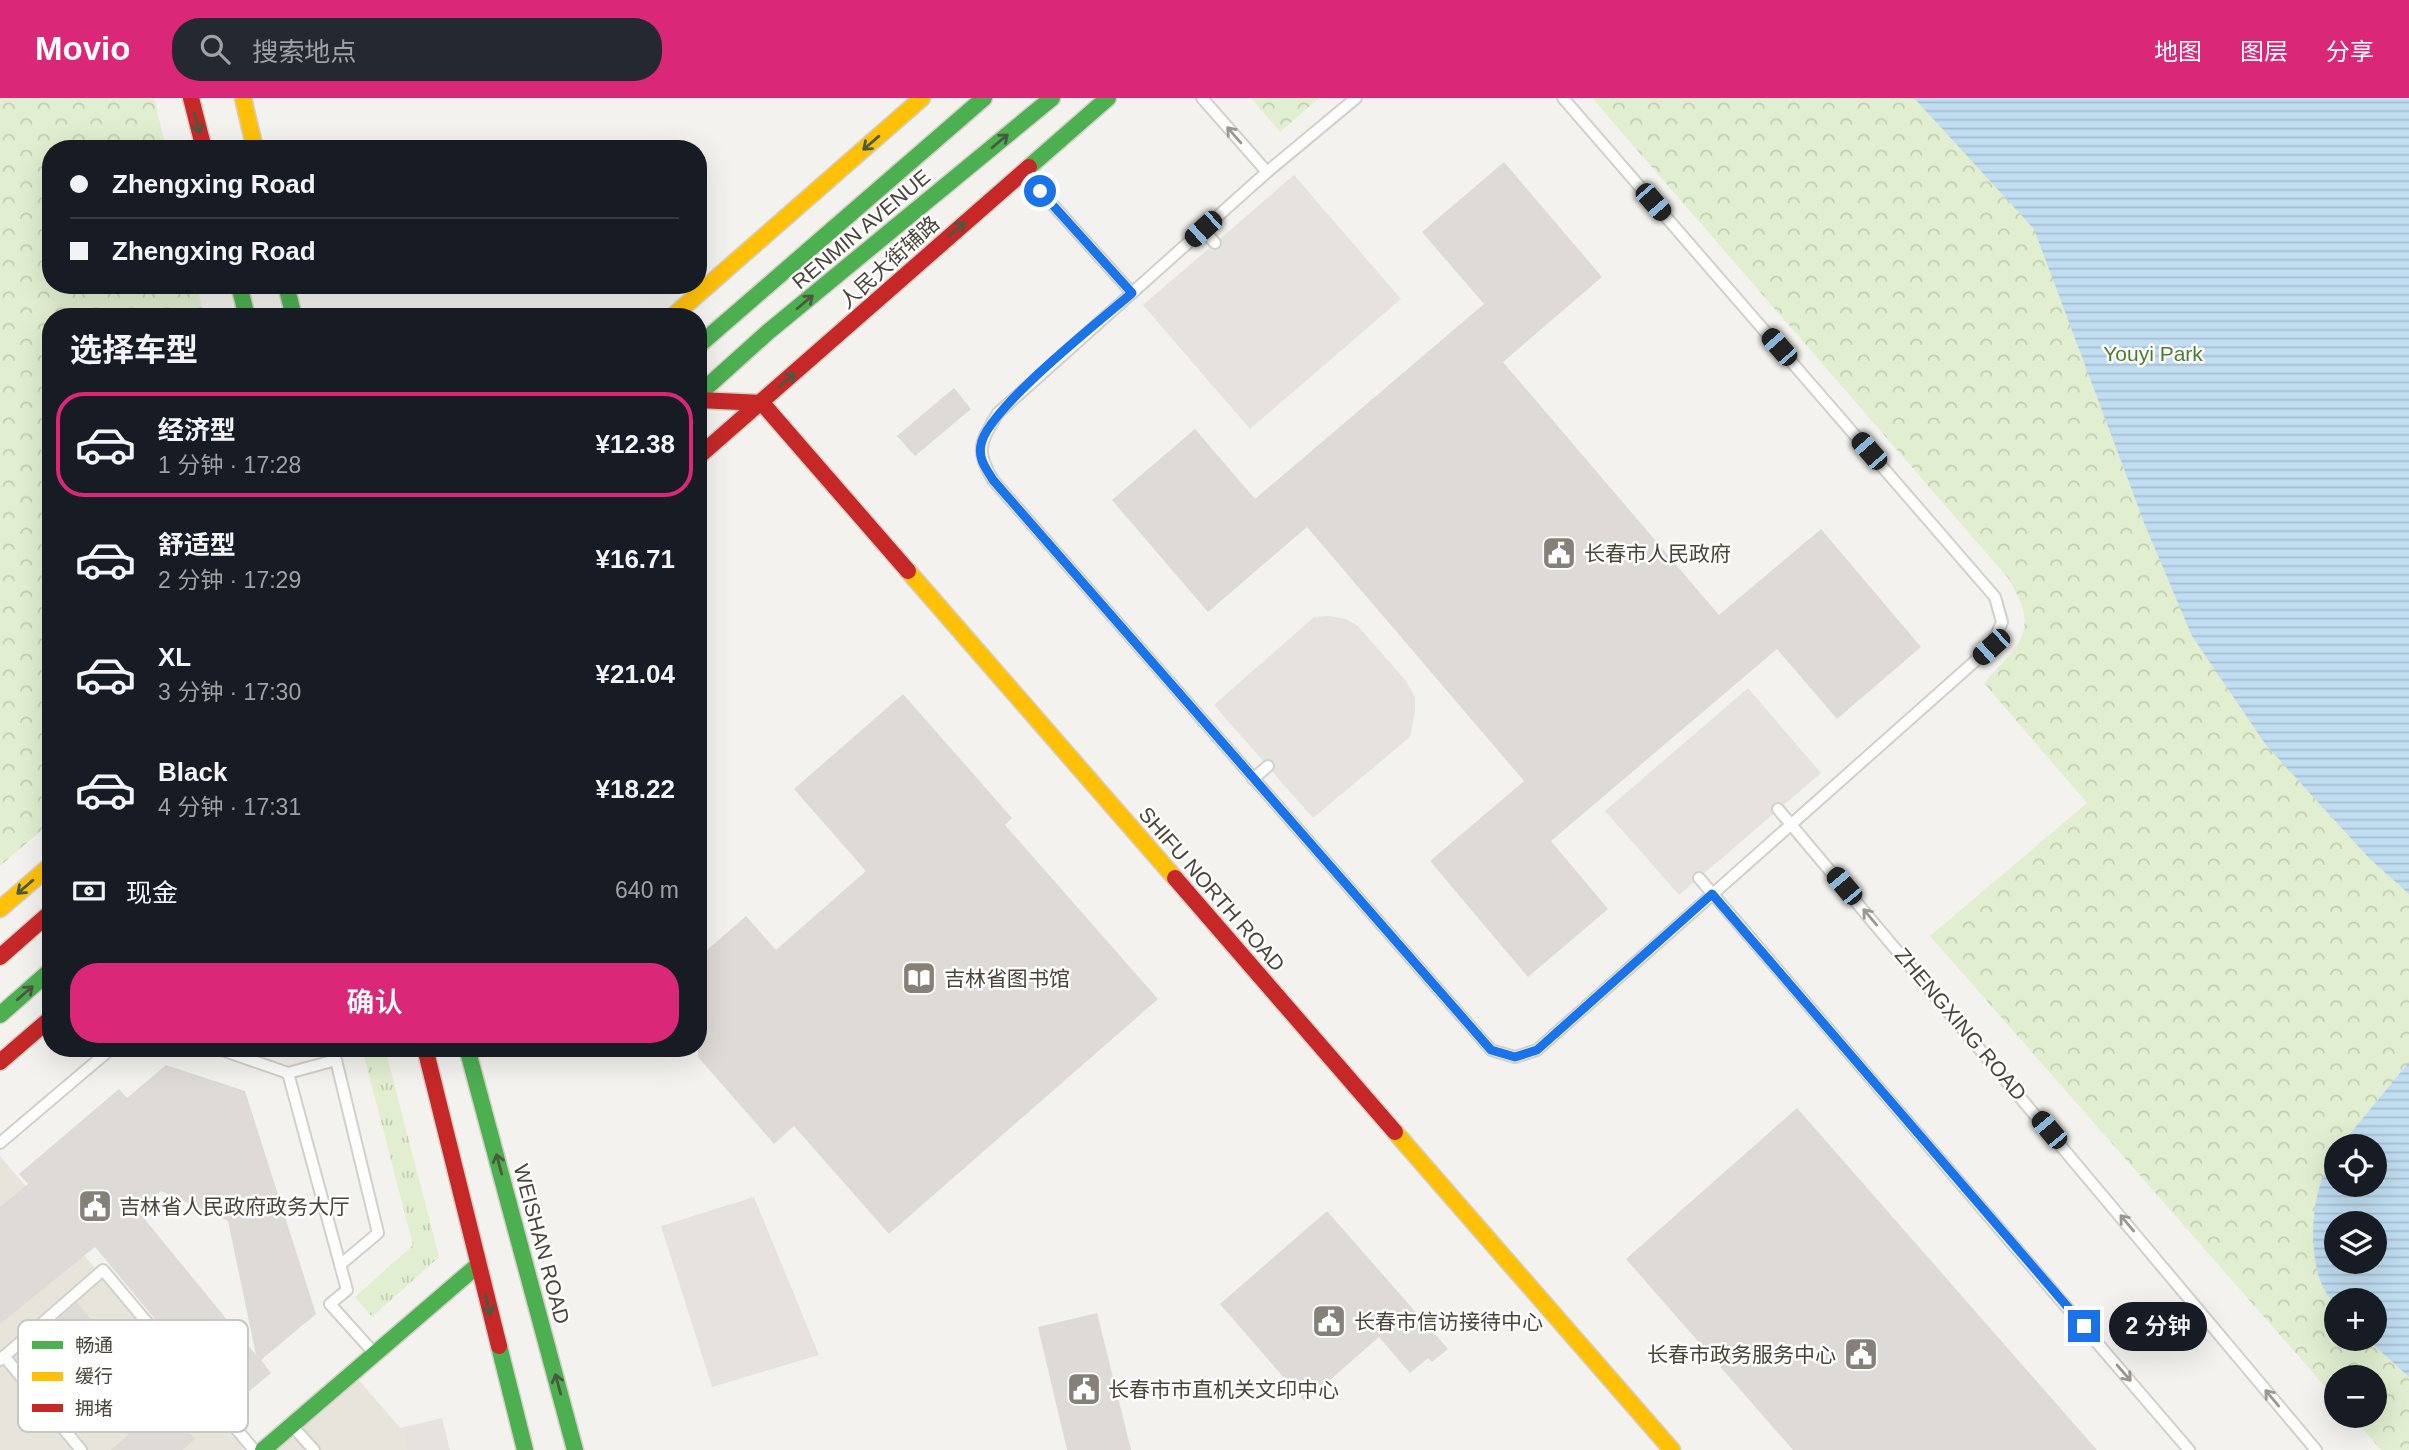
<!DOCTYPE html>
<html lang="zh">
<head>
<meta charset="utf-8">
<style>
	:root { --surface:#171b24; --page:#242831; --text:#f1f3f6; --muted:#9ea1a6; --line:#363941; --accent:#db2777 }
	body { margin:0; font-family:Arial,"Noto Sans SC",sans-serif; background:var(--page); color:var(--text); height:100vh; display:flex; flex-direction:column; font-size:26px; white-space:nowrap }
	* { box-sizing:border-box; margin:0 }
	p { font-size:23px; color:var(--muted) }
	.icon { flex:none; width:38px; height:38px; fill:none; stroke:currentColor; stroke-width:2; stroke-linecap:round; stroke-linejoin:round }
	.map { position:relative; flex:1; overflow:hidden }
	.drawer { position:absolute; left:42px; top:210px; width:665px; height:749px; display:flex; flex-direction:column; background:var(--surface); border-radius:28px; box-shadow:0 7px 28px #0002 }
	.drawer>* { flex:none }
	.top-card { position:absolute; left:42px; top:42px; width:665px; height:154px; border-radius:28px; box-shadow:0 7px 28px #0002; display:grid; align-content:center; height:154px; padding:0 28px; background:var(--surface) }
	.tools { position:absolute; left:2324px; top:1036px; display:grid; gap:14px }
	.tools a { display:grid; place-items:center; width:63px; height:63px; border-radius:50%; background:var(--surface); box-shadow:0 7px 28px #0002; font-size:35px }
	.end { position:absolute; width:32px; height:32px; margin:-16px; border:9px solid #1a73e8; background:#fff; box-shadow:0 0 0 4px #fff }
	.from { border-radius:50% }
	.bubble { position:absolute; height:49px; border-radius:24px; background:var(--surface); box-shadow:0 7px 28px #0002; font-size:23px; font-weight:600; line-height:49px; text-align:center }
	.car { position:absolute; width:21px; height:42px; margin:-21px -10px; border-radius:9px; box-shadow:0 0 5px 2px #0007; background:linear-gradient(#222 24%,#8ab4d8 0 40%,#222 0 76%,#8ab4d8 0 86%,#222 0) }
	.top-card b { display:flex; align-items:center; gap:24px; height:66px; font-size:26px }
	.top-card b+b { border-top:2px solid var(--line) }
	.top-card i { width:18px; height:18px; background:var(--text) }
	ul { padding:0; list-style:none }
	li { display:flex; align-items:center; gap:21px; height:105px; margin:0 14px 10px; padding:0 14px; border:4px solid transparent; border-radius:28px }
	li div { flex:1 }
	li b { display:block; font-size:26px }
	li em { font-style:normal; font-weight:600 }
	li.current { border-color:var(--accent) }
	li>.icon { width:63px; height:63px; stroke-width:1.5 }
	h2 { padding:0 28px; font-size:32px; line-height:84px }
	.pay { display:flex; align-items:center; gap:18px; height:77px; padding:0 28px; font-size:26px }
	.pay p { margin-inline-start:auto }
	.primary-button { display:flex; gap:14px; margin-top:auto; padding:14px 28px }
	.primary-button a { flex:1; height:80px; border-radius:28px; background:var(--accent); color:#fff; font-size:28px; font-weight:600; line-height:80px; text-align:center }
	header { display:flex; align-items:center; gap:42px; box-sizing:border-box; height:98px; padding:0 35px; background:var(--accent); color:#fff }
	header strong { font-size:33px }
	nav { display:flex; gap:38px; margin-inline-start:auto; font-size:24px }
	.search { width:490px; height:63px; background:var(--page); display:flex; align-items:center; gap:18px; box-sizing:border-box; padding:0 24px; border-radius:28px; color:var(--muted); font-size:26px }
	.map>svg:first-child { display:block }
	.residential { fill:#e7e4dc }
	.grass { fill:url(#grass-tufts) }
	.park { fill:url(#park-crowns); fill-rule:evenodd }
	.parking { fill:#e6e3df }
	.water { fill:url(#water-rules); fill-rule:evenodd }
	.building { fill:#dedbd6; fill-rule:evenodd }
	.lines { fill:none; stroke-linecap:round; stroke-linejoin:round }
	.lane-casing { stroke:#d2d0cb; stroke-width:14 }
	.fast-casing { stroke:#d3cfc5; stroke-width:19 }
	.slow-casing { stroke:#d3cfc5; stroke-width:19 }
	.jam-casing { stroke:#d3cfc5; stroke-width:19 }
	.lane { stroke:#fdfdfc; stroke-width:10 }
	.fast { stroke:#4caf50; stroke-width:16 }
	.slow { stroke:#ffc107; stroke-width:16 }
	.jam { stroke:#c62828; stroke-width:16 }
	.oneway { stroke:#4b593e }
	.oneway2 { stroke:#9b9791 }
	.route { stroke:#1a73e8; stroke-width:9 }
	.labels { text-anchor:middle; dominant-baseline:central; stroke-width:5; stroke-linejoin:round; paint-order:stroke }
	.street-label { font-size:21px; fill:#4b4439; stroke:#fff }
	.park-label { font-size:21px; fill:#4a7f2a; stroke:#fff }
	.poi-label { font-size:21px; fill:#4b4439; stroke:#fff; text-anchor:start }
	.key { fill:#fff; stroke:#c9c7c4; stroke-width:2 }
	.key-label { font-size:19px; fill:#4b4439 }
</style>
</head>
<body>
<header>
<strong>Movio</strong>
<div class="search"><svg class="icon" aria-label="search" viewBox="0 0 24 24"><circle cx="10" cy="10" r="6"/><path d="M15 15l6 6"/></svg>搜索地点</div>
<nav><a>地图</a><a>图层</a><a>分享</a></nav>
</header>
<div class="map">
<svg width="2409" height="1352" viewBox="0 0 2409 1352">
	<defs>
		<pattern id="grass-tufts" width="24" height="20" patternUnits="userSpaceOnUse" patternTransform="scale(1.75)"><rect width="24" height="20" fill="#e1eecf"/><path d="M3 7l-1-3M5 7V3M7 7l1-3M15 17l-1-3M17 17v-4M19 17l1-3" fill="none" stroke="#c3cdb2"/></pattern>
		<pattern id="park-crowns" width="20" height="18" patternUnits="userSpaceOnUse" patternTransform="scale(1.75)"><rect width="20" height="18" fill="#e1eecf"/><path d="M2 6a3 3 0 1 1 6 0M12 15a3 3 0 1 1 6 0" fill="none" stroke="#c3cdb2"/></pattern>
		<pattern id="water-rules" width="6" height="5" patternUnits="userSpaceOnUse" patternTransform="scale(1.75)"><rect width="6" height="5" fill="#c0ddf1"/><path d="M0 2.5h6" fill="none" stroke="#a6bfcf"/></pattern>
	</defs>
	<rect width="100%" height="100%" fill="#f4f2ee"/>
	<g class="residential">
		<path d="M0,1058L246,1348L242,1352H0Z"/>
		<path d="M358,1281L400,1330L406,1352H274Z"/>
	</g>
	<path class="grass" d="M362,950H385L439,1159L372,1219L355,1199L413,1147Z"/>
	<g class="park">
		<path d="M0,0H154L166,51H51V187H197L204,219H51V724L0,768Z"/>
		<path d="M1251,0H1319L1280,34Z"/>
		<path d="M1592,0H2409V1352H2381L2351,1318H2375V1279H2336V1301L1930,838L2087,705L1984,585C2021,543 2041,534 2008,480ZM2336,1048H2375V1087H2336ZM2336,1125H2375V1164H2336ZM2336,1202H2375V1241H2336Z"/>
	</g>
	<g class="parking">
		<path d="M1294,77L1401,201L1250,331L1143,207Z"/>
		<path d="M1329,518L1346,521L1358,528L1406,583L1415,599V614L1410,639L1313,720L1214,607L1314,519Z"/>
		<path d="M1748,590L1821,675L1679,797L1605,713Z"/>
		<path d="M754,1099L819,1257L712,1289L661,1128Z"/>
		<path d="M442,1320L450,1352H406L400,1330Z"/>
	</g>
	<g class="water">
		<path d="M1914,0H2409V796L2369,760L2266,647L2192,538L2145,427L2034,131Z"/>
		<path d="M2409,964V1279L2367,1241H2375V1202H2336V1210C2330,1200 2321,1188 2318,1176C2308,1136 2313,1087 2336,1053V1087H2375V1048H2340ZM2336,1125H2375V1164H2336Z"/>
	</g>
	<g class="building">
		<path d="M1504,64L1602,179L1503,264L1719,517L1821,431L1921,549L1837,621L1777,551L1551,743L1608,811L1528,879L1430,763L1524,683L1307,429L1208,514L1112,402L1195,331L1255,401L1484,206L1422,134Z"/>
		<path d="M954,290L971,311L915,358L897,338Z"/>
		<path d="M903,596L1012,720L1005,727L1158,901L889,1136L794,1028L774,1046L698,959V860L746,818L776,852L866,773L794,691Z"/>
		<path d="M166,967L245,993L316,1216L261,1262L271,1275L229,1310L95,1149L0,1226V1109L28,1086L19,1076L119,991L127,1000ZM161,1093L228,1123L256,1257L138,1113Z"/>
		<path d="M1797,1010L2097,1352H1793L1626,1161Z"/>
		<path d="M1327,1113L1448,1251L1432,1264L1428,1260L1410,1275L1379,1239L1305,1304L1220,1206Z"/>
		<path d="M77,1205L195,1341L182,1352H111L129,1336L42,1235Z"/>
		<path d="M1097,1215L1131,1352H1067L1038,1229Z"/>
	</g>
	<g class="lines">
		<g class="lane-casing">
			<g id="lane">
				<path d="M1202,0L1267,74"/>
				<path d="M1356,0L1267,74L998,315C981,344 974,351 993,382L1491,952L1515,959L1537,952L1991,549L2002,524L1995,499L1563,0"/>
				<path d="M1024,75L1132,195"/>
				<path d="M1203,131L1215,145"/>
				<path d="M1253,681L1268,668"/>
				<path d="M1778,711L2316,1352"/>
				<path d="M1699,780L2189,1352"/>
				<path d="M216,950L288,975"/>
				<path d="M0,1045L112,950"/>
				<path d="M340,1167L378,1135L336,962L288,975L347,1192L330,1206L373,1254"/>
				<path d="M4,1258L81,1352"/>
				<path d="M0,1262L103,1172L254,1352"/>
				<path d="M294,1330L314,1352"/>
			</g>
		</g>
		<g class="fast-casing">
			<g id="fast">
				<path d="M1029,69L1108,0"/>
				<path d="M239,187L247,219"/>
				<path d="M286,187L294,219"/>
				<path d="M698,248L984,0"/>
				<path d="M698,297L768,234L1052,0"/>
				<path d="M0,917L51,872"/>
				<path d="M467,950L575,1352"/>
				<path d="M499,1248L525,1352"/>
				<path d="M263,1352L478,1167"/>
			</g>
		</g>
		<g class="slow-casing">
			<g id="slow">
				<path d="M243,0L255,51"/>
				<path d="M672,219L922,0"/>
				<path d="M908,473L1175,780"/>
				<path d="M0,811L51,767"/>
				<path d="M1395,1034L1672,1352"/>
			</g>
		</g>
		<g class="jam-casing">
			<g id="jam">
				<path d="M191,0L204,51"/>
				<path d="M698,302L762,305L908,473"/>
				<path d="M698,359L1029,69"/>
				<path d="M1175,780L1395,1034"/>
				<path d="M0,859L51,814"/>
				<path d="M425,950L499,1248"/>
				<path d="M0,964L51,920"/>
			</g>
		</g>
		<use href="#lane" class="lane"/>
		<use href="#fast" class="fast"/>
		<use href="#slow" class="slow"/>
		<use href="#jam" class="jam"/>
	</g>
	<defs><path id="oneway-shaft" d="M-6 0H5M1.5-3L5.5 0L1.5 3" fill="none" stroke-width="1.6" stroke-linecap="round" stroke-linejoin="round" transform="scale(1.75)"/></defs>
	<g class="oneway">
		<use href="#oneway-shaft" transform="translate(197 25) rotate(76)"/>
		<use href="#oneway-shaft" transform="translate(1000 43) rotate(-40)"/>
		<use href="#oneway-shaft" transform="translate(871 45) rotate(139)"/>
		<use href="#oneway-shaft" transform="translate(957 131) rotate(-42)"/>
		<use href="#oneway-shaft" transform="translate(805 204) rotate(-40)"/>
		<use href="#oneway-shaft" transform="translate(787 282) rotate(-42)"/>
		<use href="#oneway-shaft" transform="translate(25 789) rotate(139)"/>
		<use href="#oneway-shaft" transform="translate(25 895) rotate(-41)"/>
		<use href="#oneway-shaft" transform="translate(499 1066) rotate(-105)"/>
		<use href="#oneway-shaft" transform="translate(488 1207) rotate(76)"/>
		<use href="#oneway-shaft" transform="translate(558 1286) rotate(-105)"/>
	</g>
	<g class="oneway2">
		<use href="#oneway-shaft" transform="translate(1234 37) rotate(-131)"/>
		<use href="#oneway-shaft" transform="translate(1870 819) rotate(-130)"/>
		<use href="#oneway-shaft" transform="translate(2127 1125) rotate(-130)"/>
		<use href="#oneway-shaft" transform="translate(2124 1275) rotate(49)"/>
		<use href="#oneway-shaft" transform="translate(2272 1300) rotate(-130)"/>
	</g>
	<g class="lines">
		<path class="route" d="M1040,93L1132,195C1101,222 986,312 981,347C978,361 986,370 993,382L1491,952L1515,959L1537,952L1712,796L2084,1228"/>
	</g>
	<defs>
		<g id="civic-square" transform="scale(1.75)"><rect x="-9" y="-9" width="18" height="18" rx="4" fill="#868178" stroke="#fff"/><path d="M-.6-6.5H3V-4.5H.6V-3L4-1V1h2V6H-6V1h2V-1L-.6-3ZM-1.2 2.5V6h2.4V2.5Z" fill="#fff"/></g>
		<g id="library-square" transform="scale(1.75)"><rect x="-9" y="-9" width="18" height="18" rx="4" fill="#868178" stroke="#fff"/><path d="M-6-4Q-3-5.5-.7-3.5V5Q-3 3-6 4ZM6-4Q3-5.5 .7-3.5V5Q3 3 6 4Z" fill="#fff"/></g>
	</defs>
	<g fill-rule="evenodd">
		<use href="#civic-square" x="1559" y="455"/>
		<use href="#library-square" x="919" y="880"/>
		<use href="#civic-square" x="95" y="1108"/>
		<use href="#civic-square" x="1329" y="1223"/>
		<use href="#civic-square" x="1861" y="1256"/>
		<use href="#civic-square" x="1084" y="1291"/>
	</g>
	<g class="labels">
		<g class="street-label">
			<text transform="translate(861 131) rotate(-40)">RENMIN AVENUE</text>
			<text transform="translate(889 164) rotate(-42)">人民大街辅路</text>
			<text transform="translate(1212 791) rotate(49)">SHIFU NORTH ROAD</text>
			<text transform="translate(1961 926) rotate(50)">ZHENGXING ROAD</text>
			<text transform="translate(542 1146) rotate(75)">WEISHAN ROAD</text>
		</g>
		<g class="park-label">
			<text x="2153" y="255">Youyi Park</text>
		</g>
		<g class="poi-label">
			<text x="1584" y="455">长春市人民政府</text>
			<text x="944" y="880">吉林省图书馆</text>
			<text x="119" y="1108">吉林省人民政府政务大厅</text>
			<text x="1354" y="1223">长春市信访接待中心</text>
			<text x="1836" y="1256" text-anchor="end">长春市政务服务中心</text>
			<text x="1108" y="1291">长春市市直机关文印中心</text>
		</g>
	</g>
	<rect x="18" y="1222" width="230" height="112" rx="10" class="key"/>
	<rect x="32" y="1243" width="31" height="8" fill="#4caf50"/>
	<rect x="32" y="1274" width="31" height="9" fill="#ffc107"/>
	<rect x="32" y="1306" width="31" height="8" fill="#c62828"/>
	<g class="key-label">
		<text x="75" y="1254">畅通</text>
		<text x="75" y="1285">缓行</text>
		<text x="75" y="1317">拥堵</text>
	</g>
</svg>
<div class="tools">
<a><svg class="icon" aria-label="locate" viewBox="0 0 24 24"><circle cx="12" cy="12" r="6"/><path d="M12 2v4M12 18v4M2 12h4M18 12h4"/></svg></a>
<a><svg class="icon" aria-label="layers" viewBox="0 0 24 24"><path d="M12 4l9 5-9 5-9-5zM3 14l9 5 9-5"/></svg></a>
<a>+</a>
<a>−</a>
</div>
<i class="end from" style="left:1040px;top:93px"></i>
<i class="end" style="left:2084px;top:1228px"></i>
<div class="bubble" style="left:2109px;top:1204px;width:98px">2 分钟</div>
<i class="car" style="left:1653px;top:104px;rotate:139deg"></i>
<i class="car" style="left:1203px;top:131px;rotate:228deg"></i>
<i class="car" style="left:1779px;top:249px;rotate:319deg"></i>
<i class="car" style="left:1869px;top:353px;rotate:319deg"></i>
<i class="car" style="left:1991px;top:549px;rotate:228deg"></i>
<i class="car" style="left:1844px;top:788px;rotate:320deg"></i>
<i class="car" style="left:2049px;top:1032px;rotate:320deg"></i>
<div class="top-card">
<b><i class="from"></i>Zhengxing Road</b>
<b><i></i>Zhengxing Road</b>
</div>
<section class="drawer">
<h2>选择车型</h2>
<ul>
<li class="current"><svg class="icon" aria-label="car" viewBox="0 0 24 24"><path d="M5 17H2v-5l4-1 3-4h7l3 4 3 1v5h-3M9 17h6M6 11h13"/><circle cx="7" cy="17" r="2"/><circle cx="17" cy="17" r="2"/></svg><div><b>经济型</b><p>1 分钟 · 17:28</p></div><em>¥12.38</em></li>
<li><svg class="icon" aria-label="car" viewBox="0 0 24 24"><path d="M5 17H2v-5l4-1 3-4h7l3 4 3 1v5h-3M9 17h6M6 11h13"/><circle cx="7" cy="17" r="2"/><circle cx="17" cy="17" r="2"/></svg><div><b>舒适型</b><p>2 分钟 · 17:29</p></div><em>¥16.71</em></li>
<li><svg class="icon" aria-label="car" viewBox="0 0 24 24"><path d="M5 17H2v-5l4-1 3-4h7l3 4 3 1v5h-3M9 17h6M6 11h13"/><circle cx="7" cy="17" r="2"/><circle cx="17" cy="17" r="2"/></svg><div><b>XL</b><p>3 分钟 · 17:30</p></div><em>¥21.04</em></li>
<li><svg class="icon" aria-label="car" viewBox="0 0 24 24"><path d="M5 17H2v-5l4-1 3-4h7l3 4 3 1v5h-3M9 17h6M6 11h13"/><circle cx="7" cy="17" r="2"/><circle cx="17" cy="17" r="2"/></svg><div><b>Black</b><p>4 分钟 · 17:31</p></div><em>¥18.22</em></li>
</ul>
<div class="pay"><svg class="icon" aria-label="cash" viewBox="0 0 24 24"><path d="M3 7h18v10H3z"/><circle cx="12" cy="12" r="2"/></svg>现金<p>640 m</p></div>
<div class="primary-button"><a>确认</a></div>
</section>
</div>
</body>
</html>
